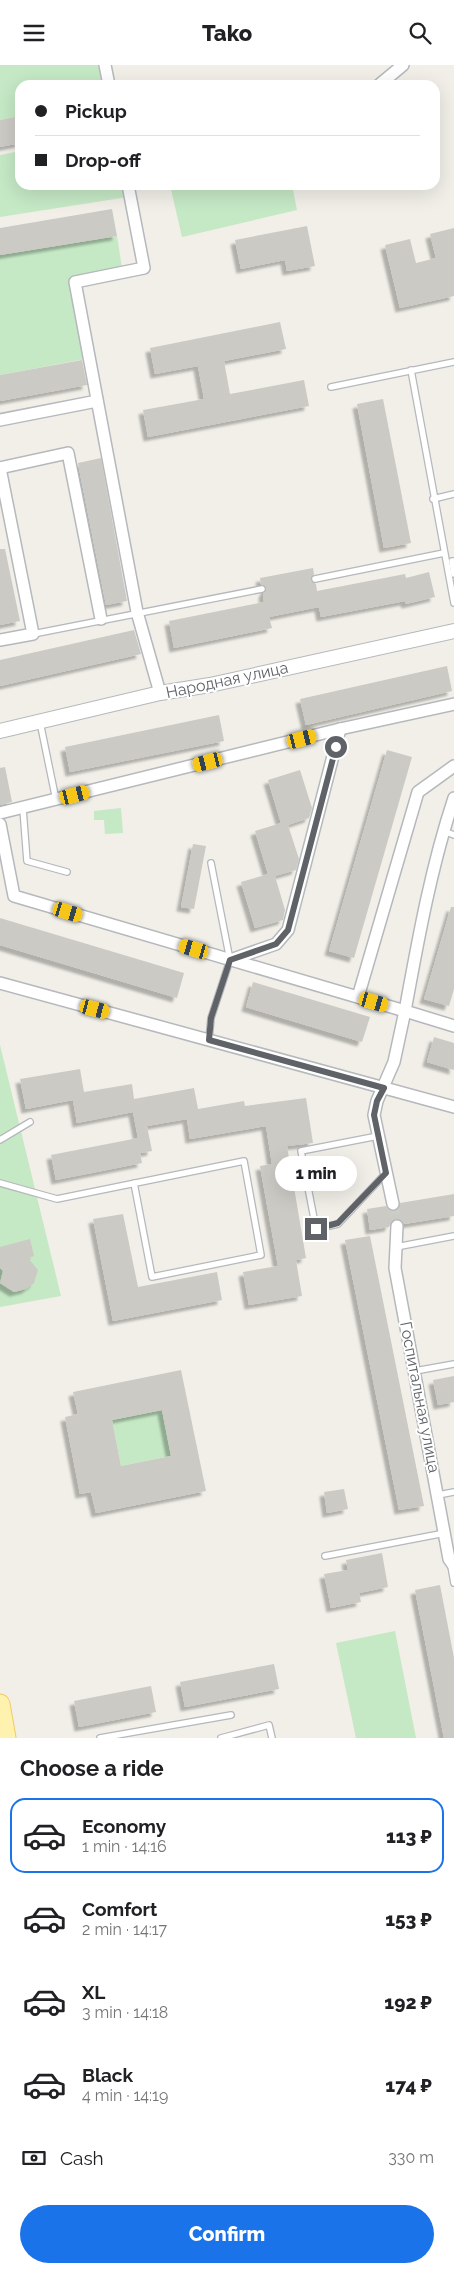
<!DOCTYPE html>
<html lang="en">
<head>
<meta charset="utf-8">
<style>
	:root { --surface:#fff; --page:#f2f2f2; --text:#202124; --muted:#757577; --line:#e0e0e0; --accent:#1a73e8 }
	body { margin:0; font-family:Raleway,sans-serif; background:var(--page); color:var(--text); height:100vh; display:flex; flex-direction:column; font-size:19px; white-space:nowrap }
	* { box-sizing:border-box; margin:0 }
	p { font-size:16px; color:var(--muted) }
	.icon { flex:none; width:28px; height:28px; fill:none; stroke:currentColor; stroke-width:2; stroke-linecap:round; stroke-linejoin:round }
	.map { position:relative; height:1673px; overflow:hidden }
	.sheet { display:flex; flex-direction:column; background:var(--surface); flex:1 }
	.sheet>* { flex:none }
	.hud { position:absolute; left:15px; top:15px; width:425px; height:110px; border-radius:15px; box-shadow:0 5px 20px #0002; display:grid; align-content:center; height:110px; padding:0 20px; background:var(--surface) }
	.end { position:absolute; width:22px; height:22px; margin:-11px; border:6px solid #5f6368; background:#fff; box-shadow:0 0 0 2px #fff }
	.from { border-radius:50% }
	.bubble { position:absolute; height:35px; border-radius:18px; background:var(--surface); box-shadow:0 5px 20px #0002; font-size:16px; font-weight:800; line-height:35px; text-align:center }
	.car { position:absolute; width:15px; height:30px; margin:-15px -8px; border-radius:6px; box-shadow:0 0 4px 1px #0007; background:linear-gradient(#f5c518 24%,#345 0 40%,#f5c518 0 76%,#345 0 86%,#f5c518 0) }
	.hud b { display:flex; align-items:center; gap:18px; height:48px; font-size:19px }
	.hud b+b { border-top:1px solid var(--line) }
	.hud i { width:12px; height:12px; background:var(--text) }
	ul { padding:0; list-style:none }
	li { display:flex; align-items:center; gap:15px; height:75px; margin:0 10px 8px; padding:0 10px; border:2px solid transparent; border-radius:15px }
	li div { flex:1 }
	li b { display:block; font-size:19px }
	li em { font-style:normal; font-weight:800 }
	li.on { border-color:var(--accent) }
	li>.icon { width:45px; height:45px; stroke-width:1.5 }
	h2 { padding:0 20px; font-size:22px; line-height:60px }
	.pay { display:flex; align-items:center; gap:12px; height:55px; padding:0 20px; font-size:19px }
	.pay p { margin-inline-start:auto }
	.primary-button { display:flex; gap:10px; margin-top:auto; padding:10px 20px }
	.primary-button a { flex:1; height:58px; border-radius:30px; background:var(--accent); color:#fff; font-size:20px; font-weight:800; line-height:58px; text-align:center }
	header { display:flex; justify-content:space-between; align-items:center; height:65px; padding:0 20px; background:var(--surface); font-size:22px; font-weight:800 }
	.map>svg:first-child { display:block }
	.green { fill:#c5e8c5 }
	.building { fill:#cccac5; fill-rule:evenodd; filter:url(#shadow) }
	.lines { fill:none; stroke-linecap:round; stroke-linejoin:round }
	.minor-tunnel { stroke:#ccccc8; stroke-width:11; stroke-dasharray:11 5.5; stroke-linecap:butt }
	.service-casing { stroke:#b5b8bc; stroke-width:8 }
	.minor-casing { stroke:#b5b8bc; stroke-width:14 }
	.tertiary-casing { stroke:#b5b8bc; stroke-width:16 }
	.primary-casing { stroke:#f2c960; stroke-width:21 }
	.service { stroke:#fff; stroke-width:5.5 }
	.minor { stroke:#fff; stroke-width:11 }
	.tertiary { stroke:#fff; stroke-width:14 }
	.primary { stroke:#fff2af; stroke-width:19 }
	.route { stroke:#5f6368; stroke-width:6 }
	.labels { text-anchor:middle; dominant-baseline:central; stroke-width:4; stroke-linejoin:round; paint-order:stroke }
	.street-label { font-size:16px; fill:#5f6368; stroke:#fff }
</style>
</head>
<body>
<header><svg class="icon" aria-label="menu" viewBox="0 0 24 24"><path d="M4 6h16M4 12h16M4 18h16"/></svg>Tako<svg class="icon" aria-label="search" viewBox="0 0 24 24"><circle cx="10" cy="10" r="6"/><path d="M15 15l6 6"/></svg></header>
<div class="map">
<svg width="454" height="1673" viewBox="0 0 454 1673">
	<defs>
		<filter id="shadow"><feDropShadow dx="-4.5" dy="4.5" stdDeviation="1" flood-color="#0004"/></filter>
	</defs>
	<rect width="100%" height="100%" fill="#f1efe8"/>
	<g class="green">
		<path d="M0,0H98L102,20H20V51L0,55Z"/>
		<path d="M20,86V120L126,121L128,132L0,152V90Z"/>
		<path d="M170,120H292L297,145L182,172Z"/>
		<path d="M117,171L122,203L71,215L85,294L0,310V190Z"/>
		<path d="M121,743L123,768L105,769L104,755H94V746Z"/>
		<path d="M0,980L61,1231L0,1242Z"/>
		<path d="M162,1345L171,1391L121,1401L112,1355Z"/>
		<path d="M395,1566L416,1673H356L336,1578Z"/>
	</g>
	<g class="building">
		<path d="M20,51V78L0,82V55Z"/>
		<path d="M112,144L117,171L0,190V163Z"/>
		<path d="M307,161L315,201L287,206L285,195L241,204L235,175Z"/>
		<path d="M454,163V231L400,243L385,180L410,174L416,198L436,193L430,169Z"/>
		<path d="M280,257L286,284L224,296L230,329L304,315L309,341L148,372L143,345L204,334L198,301L155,309L150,283Z"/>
		<path d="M82,295L87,320L0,336V310Z"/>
		<path d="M383,334L411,478L384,483L357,339Z"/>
		<path d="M101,393L127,536L106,540L78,398Z"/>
		<path d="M0,484H5L20,556L0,560Z"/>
		<path d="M313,503L314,509L311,515L316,519L317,526L405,509L406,513L429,507L435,532L406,539L405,536L321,552L319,542L269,552L272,563L174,583L169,556L264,537L263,529L266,523L261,519L260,513Z"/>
		<path d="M134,565L141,589L0,621V595Z"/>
		<path d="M447,601L452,626L306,660L300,634Z"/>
		<path d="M219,650L224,676L70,707L65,682Z"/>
		<path d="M387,685L412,692L354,893L329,886Z"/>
		<path d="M5,702L12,737L0,740V703Z"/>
		<path d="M300,705L312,743L309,753L288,760L299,794L296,805L275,811L285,845L283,855L255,863L241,817L268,809L255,766L281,758L268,715Z"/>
		<path d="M193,779L206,781L194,844L181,842Z"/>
		<path d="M451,842H454V924L449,941L424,934Z"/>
		<path d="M0,853L184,908L177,933L0,880Z"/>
		<path d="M253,917L370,952L362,977L246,942Z"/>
		<path d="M434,972L454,978V1005L427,997Z"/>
		<path d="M80,1004L84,1027L132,1019L134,1034L194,1023L198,1044L244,1036L245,1041L306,1033L313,1078L287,1081L306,1193L296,1195L302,1231L249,1240L243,1207L278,1201L260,1101L272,1099L266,1061L190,1074L187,1054L147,1061L152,1086L140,1088L142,1098L56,1115L51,1090L138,1073L133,1047L77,1058L73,1035L26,1044L20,1014Z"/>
		<path d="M454,1129V1151L404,1159L401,1155L397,1154L391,1157L389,1162L370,1165L367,1144L386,1141L388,1144L394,1146L398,1144L400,1138Z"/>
		<path d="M123,1149L138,1222L217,1207L222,1235L113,1256L93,1154Z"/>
		<path d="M370,1171L424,1441L399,1445L345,1175Z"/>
		<path d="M30,1174L34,1191L28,1193L38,1205L34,1218L26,1224L14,1227L0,1218L3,1206L0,1203V1182Z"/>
		<path d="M181,1305L206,1426L96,1448L91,1427L80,1429L65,1352L78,1349L73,1327ZM162,1345L171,1391L121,1401L112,1355Z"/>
		<path d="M454,1311V1337L438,1340L433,1315Z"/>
		<path d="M344,1424L348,1444L327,1448L324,1427Z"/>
		<path d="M382,1488L388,1522L359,1528L361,1537L331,1543L324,1509L348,1505L346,1495Z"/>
		<path d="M440,1520L454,1593V1673H444L415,1525Z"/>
		<path d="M274,1599L279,1624L185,1642L180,1617Z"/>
		<path d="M151,1621L156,1647L79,1662L74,1636Z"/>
	</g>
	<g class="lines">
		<path class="minor-tunnel" d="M393,1139L397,1161"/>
		<g class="service-casing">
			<g id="service">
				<path d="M411,305L454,538"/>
				<path d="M331,322L454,297"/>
				<path d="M433,434L454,429"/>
				<path d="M454,496H452L454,509"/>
				<path d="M315,514L444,488"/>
				<path d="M33,569L262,524"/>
				<path d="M40,657L56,735"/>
				<path d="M23,744L27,796L67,807"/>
				<path d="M443,766L454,770"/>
				<path d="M209,975L211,953L230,895L211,798"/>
				<path d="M378,1071L301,1086L316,1164L338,1159L386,1108"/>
				<path d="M0,1075L30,1057"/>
				<path d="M0,1118L57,1134L244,1096L261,1190L152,1212L134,1118"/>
				<path d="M396,1182L454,1171"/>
				<path d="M415,1306L454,1299"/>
				<path d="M438,1430L454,1427"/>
				<path d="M325,1491L445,1468"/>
				<path d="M451,1501L454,1518"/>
				<path d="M100,1673L231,1650"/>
				<path d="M221,1673L269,1660L272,1673"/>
			</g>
		</g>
		<g class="minor-casing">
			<g id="minor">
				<path d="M105,0L109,20"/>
				<path d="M379,20L403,0"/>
				<path d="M128,120L144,203L75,217L137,547L160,628"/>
				<path d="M0,355L97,336"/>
				<path d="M0,403L68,388L101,554"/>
				<path d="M0,575L33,569L0,403"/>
				<path d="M454,733C431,802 418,875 405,946L454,961"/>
				<path d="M0,748L340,664L454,639"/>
				<path d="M0,759L14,831L405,946L394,997L377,1036L374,1050L393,1139"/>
				<path d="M230,895L276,879L288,865L340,664"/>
				<path d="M0,918L454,1042"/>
				<path d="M358,932L418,727L454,701"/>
				<path d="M397,1161L395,1203L449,1494L454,1501"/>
			</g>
		</g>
		<g class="tertiary-casing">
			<path id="tertiary" d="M0,666L160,628L210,620L454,566"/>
		</g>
		<g class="primary-casing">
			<path id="primary" d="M0,1639L6,1673"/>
		</g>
		<use href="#service" class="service"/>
		<use href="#minor" class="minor"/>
		<use href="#tertiary" class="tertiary"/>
		<use href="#primary" class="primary"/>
	</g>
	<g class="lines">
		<path class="route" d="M316,1164L338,1158L386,1108L374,1050L377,1036L384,1023L209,975L211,953L230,895L276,879L288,865L336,682"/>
	</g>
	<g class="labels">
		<g class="street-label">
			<text transform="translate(227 615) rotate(-12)">Народная улица</text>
			<text transform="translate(420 1332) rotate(79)">Госпитальная улица</text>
		</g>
	</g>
</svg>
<i class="end from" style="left:336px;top:682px"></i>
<i class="end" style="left:316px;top:1164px"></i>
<div class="bubble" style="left:275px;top:1091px;width:82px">1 min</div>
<i class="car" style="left:302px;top:674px;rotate:76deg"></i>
<i class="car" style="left:208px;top:697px;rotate:256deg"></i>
<i class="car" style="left:75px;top:730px;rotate:76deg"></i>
<i class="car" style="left:68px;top:847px;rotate:107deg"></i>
<i class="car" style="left:194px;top:884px;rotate:286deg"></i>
<i class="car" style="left:374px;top:937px;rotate:106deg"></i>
<i class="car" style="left:95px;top:944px;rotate:105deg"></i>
<div class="hud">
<b><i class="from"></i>Pickup</b>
<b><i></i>Drop-off</b>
</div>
</div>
<section class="sheet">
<h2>Choose a ride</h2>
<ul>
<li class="on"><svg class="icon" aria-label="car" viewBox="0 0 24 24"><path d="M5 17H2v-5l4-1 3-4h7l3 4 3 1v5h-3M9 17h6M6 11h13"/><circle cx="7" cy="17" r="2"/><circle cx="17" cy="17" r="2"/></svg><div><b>Economy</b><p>1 min · 14:16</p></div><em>113 ₽</em></li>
<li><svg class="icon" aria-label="car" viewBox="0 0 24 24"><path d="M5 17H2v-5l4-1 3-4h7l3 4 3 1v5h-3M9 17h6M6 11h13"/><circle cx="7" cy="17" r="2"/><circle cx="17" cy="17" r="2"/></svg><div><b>Comfort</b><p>2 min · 14:17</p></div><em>153 ₽</em></li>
<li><svg class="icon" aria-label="car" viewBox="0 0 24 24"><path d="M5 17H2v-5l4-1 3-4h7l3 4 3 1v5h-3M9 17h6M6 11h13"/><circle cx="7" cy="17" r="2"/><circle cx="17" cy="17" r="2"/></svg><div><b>XL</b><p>3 min · 14:18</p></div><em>192 ₽</em></li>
<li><svg class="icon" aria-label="car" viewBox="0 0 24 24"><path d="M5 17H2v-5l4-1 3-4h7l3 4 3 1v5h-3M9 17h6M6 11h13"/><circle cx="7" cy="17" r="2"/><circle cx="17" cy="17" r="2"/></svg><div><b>Black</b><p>4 min · 14:19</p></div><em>174 ₽</em></li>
</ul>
<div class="pay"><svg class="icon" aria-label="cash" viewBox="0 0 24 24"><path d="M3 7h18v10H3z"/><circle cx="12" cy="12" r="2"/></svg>Cash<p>330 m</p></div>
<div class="primary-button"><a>Confirm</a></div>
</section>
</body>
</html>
